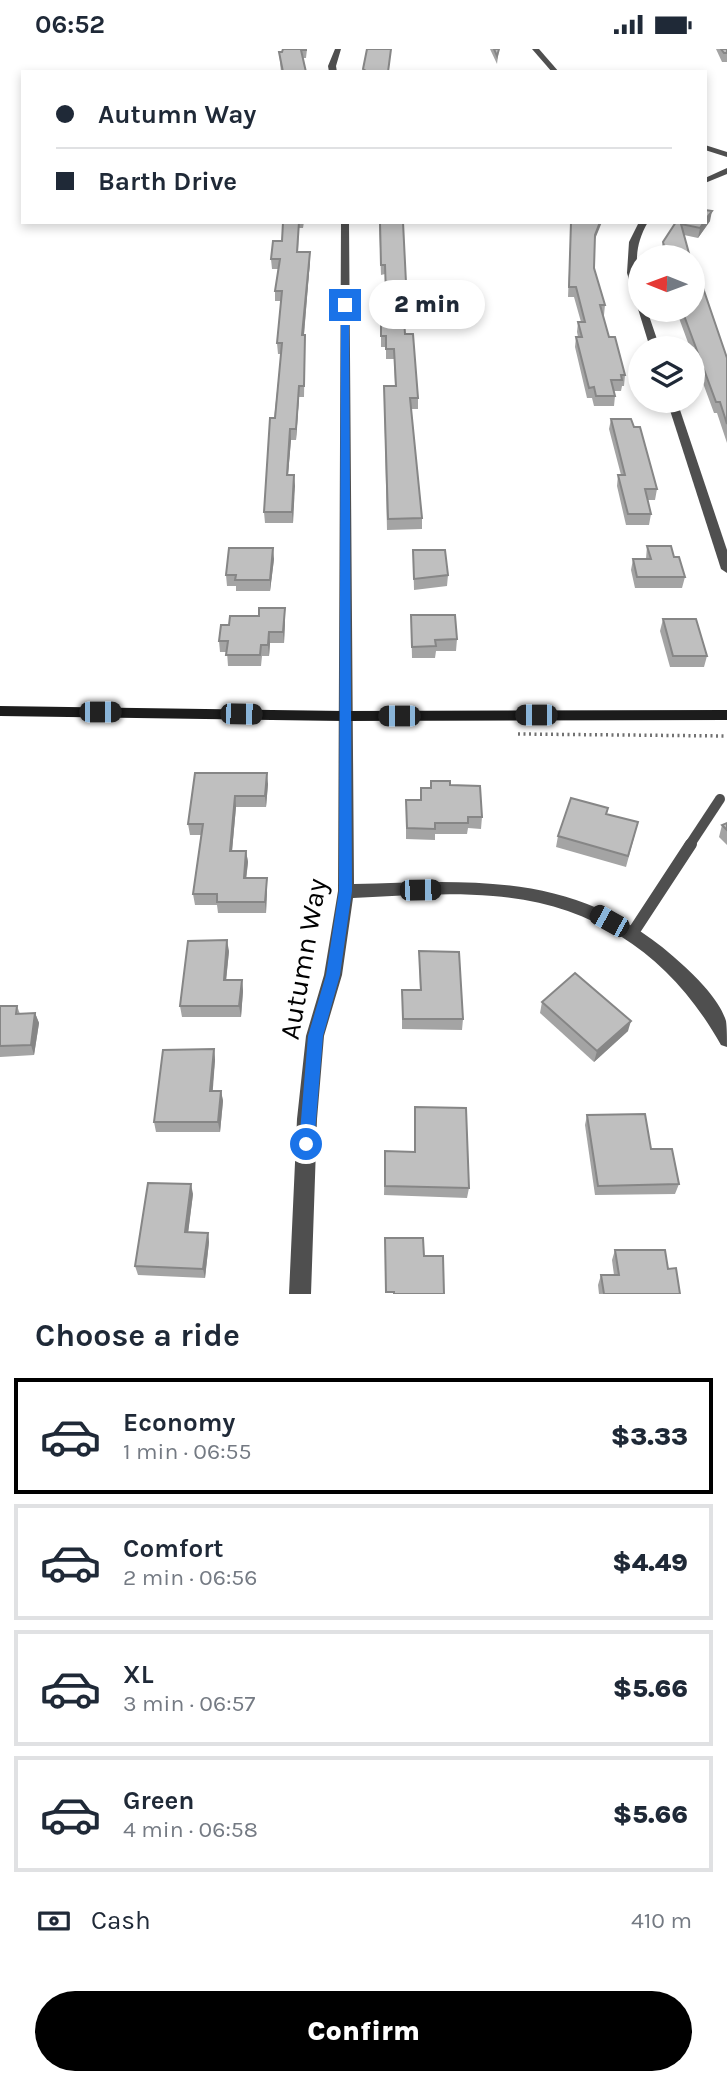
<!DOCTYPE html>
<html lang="en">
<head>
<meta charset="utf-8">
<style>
	:root { --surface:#fff; --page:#f2f2f3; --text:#1f2937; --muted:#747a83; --line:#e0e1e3; --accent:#000 }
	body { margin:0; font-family:Karla,sans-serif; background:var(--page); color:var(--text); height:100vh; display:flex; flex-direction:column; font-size:26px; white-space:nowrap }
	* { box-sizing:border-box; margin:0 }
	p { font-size:23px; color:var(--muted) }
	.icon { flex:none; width:38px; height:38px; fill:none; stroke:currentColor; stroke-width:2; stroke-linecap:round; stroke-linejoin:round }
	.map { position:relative; height:1245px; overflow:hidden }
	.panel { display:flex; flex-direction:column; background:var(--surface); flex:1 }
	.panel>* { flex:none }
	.guide { position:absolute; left:21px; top:21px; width:686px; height:154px; border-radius:0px; box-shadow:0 4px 10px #0003; display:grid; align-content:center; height:154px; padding:0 35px; background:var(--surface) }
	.needle { width:46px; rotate:271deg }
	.buttons { position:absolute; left:628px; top:196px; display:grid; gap:14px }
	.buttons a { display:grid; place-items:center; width:77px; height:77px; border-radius:50%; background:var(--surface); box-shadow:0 4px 10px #0003; font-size:35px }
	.end { position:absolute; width:32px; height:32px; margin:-16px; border:9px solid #1a73e8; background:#fff; box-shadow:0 0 0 4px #fff }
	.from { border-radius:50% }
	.bubble { position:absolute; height:49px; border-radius:24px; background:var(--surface); box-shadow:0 4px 10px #0003; font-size:23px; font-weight:800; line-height:49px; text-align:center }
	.car { position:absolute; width:21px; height:42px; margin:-21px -10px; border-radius:9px; box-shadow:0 0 5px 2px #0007; background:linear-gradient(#222 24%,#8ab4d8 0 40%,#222 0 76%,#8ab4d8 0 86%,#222 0) }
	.guide b { display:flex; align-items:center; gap:24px; height:66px; font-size:26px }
	.guide b+b { border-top:2px solid var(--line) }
	.guide i { width:18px; height:18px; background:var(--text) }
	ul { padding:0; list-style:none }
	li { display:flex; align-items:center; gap:21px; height:116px; margin:0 14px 10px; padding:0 21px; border:4px solid var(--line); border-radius:0px }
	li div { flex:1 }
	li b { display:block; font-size:26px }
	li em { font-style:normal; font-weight:800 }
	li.active { border-color:var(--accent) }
	li>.icon { width:63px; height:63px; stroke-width:1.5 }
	h2 { padding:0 35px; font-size:32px; line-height:84px }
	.pay { display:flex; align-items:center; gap:18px; height:77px; padding:0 35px; font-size:26px }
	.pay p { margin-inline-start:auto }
	.cta { display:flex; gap:14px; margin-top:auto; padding:14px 35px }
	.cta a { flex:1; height:80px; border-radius:42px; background:var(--accent); color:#fff; font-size:28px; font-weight:800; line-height:80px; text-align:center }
	.status { display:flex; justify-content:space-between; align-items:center; height:49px; padding:0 35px; background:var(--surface); direction:ltr }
	.status svg { height:19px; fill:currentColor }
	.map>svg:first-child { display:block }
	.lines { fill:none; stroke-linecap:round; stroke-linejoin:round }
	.path { stroke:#717171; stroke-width:3.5; stroke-dasharray:2 3.5; stroke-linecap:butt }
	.lane-far1 { stroke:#4f4f4f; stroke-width:10 }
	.lane { stroke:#4f4f4f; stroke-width:12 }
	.street { fill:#4f4f4f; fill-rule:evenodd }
	.secondary { fill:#1c1c1c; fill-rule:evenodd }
	.wall { fill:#a4a4a4 }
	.shaded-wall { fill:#868686 }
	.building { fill:#bfbfbf; stroke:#868686; stroke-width:2 }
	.route { fill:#1a73e8 }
	.labels { text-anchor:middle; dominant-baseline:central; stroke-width:5; stroke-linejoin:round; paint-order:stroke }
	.near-street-label { font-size:28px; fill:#000; stroke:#fff }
</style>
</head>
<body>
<div class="status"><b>06:52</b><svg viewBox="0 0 49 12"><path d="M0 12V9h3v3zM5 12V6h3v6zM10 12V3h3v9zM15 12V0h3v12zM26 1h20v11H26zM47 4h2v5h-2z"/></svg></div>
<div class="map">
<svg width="727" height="1245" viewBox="0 0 727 1245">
	<rect width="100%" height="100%" fill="#fff"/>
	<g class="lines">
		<path class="path" d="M518,685L727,687"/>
		<path class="lane-far1" d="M689,797L720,750"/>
		<path class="lane" d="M632,885L691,795"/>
		<g class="street">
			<path d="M335,0H341L336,17L337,23H329L328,17Z"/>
			<path d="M532,0H539L559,23H552Z"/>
			<path d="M705,96L727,103V108L705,101Z"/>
			<path d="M727,119V125L705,134V129Z"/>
			<path d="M341,173H349L354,835C481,831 584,823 684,917C699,931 720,952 726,972C727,979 727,990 727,998L721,996C671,907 596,855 493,847C447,843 400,847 353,849L342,926L324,987L317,1070L311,1245H289L297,1070L306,987L324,926L338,842Z"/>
			<path d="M639,173H648C629,205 640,227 640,261H647L660,299H650L627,224L629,193Z"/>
			<path d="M667,352H677L727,501V524L721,520Z"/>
		</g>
		<path class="secondary" d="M0,657L344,662L727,661V671L344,672L0,667Z"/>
	</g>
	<g class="wall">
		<path d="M283,0H307L306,9H303L306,23H281L279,3H282Z"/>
		<path d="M490,0H499L497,15Z"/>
		<path d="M716,0H727V13H722Z"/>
		<path d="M710,172L698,189L684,186L690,208H663L661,202L663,193L676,173Z"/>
		<path d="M283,173H304L303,179H299L298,203L310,212L304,286L305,296L304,348H299L296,391H291L288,426H294L293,474H265L264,463L281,305H278L277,294L281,252H275V242L278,220H272L271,210L282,192Z"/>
		<path d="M379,173L407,254V264H404L405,285L418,349V360H411L422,469V480L387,481L384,347L395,337L394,310H386V298H381V246H386L385,225L381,226Z"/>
		<path d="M571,173L595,192L594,219L605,256L604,266H603L609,288L625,326L624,337H622L621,342H614L615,347L614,357H594L592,349H587L575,298L576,288H578L577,283L578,273H581L574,248H568Z"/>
		<path d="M697,236L727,309V394L717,364H714L693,307V299H690L676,261H693Z"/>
		<path d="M611,370L634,378L657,440L655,451H647L651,465L649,476H626L617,437L618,426H621L609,380Z"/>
		<path d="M647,497L674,508L685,528L682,539H635L631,521L633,510H646Z"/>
		<path d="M413,501L448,526L447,537L414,541Z"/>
		<path d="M274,510L270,542H236V537H227L226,526Z"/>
		<path d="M411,566L457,590L456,602H436L435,609H412Z"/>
		<path d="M663,570L707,607L704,618H670L660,582Z"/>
		<path d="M285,571L284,594H270L269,607H262L261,617H228L227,603H220L219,592L229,576Z"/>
		<path d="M195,724L268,735L266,758H236L232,802H246L248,813L246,829L267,840L266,864H218L217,856H195L193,845L201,786H190L188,775Z"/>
		<path d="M431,732L450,736L482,768L481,780L468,779L467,785H435V791L406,790V762L420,751L421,739H430Z"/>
		<path d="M608,759L607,765L635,785L626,818L556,798L558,787Z"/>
		<path d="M727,774V796L719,788L722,776Z"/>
		<path d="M229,902L226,931H242L243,942L241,968H182L180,957Z"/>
		<path d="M419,902L463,970L462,981L402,980V941H420Z"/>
		<path d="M542,953L628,982L594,1013L540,964Z"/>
		<path d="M0,957H17L20,965L35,964L39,974L34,1006L0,1008Z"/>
		<path d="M214,1000L215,1011L212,1042H221L223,1052L220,1083H156L154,1073Z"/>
		<path d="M415,1058L469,1139L467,1149L384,1146L385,1102L414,1103Z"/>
		<path d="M587,1066L651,1100L679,1135L675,1145L595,1146L585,1076Z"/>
		<path d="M193,1145L188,1183L208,1184L209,1193L205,1229L138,1226L135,1217Z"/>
		<path d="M615,1201L668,1220L680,1245H599L598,1236L601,1226H614L612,1211Z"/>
	</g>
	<g class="shaded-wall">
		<path d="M712,162L710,172L698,189L700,179L704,173H705V171Z"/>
		<path d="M600,173H602L593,195L595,186Z"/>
		<path d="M310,203V212L303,296L302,286Z"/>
		<path d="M299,337V348L296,391V380Z"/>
		<path d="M290,380L291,391L287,437V426Z"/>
		<path d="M294,426L295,437L293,474L292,463Z"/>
		<path d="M273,499L274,510L270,542V531Z"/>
		<path d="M285,559V571L284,594L283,583Z"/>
		<path d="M269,583L270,594L269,607L268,596Z"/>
		<path d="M267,724L268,735L266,758L265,747Z"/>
		<path d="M235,747L236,758L231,813L230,802Z"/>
		<path d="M246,802L248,813L245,840L244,829Z"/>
		<path d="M267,829V840L266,864L265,853Z"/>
		<path d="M227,891L229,902L225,942L224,931Z"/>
		<path d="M242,931L243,942L241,968L239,957Z"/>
		<path d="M35,964L39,974L34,1006L31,996Z"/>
		<path d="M631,972L628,982L594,1013L597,1002Z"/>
		<path d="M214,1000L215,1011L212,1052L210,1042Z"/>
		<path d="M221,1042L223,1052L220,1083L218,1073Z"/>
		<path d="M191,1135L193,1145L187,1193L185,1183Z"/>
		<path d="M208,1184L209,1193L205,1229L203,1220Z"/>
	</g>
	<g class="building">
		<path d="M283,0H306V1H301L306,23H283L279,3H282Z"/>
		<path d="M367,0H391L388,23H368L363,20Z"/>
		<path d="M494,0H499L497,7Z"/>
		<path d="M721,0H727V4H724Z"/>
		<path d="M705,161L712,162L705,171Z"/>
		<path d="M283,173H299L297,203H310L302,286H305L304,337H299L296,380H290L287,426H294L292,463H264L270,369H275L282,294H277L282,242H275L280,210H271L273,192H282Z"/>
		<path d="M380,173H403L407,254H403L405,285H413L418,349H410L422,469L388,470L384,337H396L394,300H386V287H381V246H386L385,216H381Z"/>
		<path d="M571,173H600L595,186L594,219L605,256H600L609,288H615L625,326H621L622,331H611L615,347H596L594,338L589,339L576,288H582L578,273H585L576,238H569Z"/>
		<path d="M676,173H704L700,179L681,175L690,208H667L663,193Z"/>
		<path d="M693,220L697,236H702L727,309V375L720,353H716L682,261H693Z"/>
		<path d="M611,370H631L634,378H640L657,440H645L651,465H628L618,426H625Z"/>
		<path d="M647,497H671L674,508H679L685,528H637L633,510H651Z"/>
		<path d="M229,499H273L270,531H235L236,526H226Z"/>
		<path d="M413,501H445L448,526L414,530Z"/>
		<path d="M259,559H285L283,583H269L268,596H261L260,606H226L228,592H219L221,576H229L230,567H259Z"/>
		<path d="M411,566H455L457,590L435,591L436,597L412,598Z"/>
		<path d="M663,570H696L707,607H673Z"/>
		<path d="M195,724H267L265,747H235L230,802H246L244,829H267L265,853H217V845H193L203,775H188Z"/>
		<path d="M431,732H450V736L480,737L482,768H468V774H435V780L407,779L406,751H421V739H431Z"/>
		<path d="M571,749L608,759L606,765L638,773L628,807L558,787Z"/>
		<path d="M727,774V781L722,776Z"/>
		<path d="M227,891L224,931H242L239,957H180L188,892Z"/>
		<path d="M419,902L459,903L463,970H403L402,941H421Z"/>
		<path d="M575,924L631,972L597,1002L542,953Z"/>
		<path d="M0,957H17L16,965L35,964L31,996L0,997Z"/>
		<path d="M214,1000L210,1042H221L218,1073H154L163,1001Z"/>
		<path d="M415,1058L466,1059L469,1139L385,1137V1102L415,1103Z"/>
		<path d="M645,1065L651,1100H672L679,1135L598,1137L587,1066Z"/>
		<path d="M148,1134L191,1135L185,1183L208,1184L203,1220L135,1217Z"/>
		<path d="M385,1189H423L424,1207H443L444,1245H394V1243H386Z"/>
		<path d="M615,1201H665L668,1220L676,1219L680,1245H604L601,1226H619Z"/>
	</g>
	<path class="route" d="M345,253L349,256L352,842L340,926L323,987L314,1095L312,1100L306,1103L301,1100L299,1095L308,987L326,926L339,842L341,256Z"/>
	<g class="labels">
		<g class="near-street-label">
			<text transform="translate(303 910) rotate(-80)">Autumn Way</text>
		</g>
	</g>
</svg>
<div class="buttons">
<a><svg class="needle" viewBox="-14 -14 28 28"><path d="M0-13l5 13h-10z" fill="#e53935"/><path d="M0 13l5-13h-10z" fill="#747a83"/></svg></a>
<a><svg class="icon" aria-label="layers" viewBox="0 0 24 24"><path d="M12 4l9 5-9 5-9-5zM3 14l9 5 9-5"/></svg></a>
</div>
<i class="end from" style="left:306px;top:1095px"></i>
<i class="end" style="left:345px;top:256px"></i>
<div class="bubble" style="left:369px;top:231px;width:116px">2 min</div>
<i class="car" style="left:100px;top:663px;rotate:90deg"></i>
<i class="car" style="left:241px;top:665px;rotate:91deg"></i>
<i class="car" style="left:536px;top:666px;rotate:270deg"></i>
<i class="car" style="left:399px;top:667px;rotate:270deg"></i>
<i class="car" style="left:420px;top:841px;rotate:89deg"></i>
<i class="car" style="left:609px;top:872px;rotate:299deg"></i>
<div class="guide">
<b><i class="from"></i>Autumn Way</b>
<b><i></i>Barth Drive</b>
</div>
</div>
<section class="panel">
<h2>Choose a ride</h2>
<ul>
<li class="active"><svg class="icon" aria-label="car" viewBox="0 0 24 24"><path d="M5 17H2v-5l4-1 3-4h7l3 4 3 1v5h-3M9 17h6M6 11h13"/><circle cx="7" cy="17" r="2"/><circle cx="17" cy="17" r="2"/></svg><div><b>Economy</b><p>1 min · 06:55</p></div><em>$3.33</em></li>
<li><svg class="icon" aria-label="car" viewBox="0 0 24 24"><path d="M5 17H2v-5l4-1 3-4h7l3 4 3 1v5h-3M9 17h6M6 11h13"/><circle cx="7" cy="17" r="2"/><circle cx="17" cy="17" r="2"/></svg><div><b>Comfort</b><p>2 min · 06:56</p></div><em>$4.49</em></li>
<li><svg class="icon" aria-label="car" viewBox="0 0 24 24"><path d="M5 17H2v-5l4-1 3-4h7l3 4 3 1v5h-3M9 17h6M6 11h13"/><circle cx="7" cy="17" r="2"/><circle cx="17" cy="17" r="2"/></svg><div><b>XL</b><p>3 min · 06:57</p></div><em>$5.66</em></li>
<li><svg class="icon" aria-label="car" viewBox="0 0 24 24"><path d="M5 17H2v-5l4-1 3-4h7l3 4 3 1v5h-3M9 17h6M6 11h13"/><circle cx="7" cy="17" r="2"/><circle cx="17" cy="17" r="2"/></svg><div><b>Green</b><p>4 min · 06:58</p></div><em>$5.66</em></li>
</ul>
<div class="pay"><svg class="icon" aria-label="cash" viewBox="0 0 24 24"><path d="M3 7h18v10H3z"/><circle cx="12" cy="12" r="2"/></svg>Cash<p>410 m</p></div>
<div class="cta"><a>Confirm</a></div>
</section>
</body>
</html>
